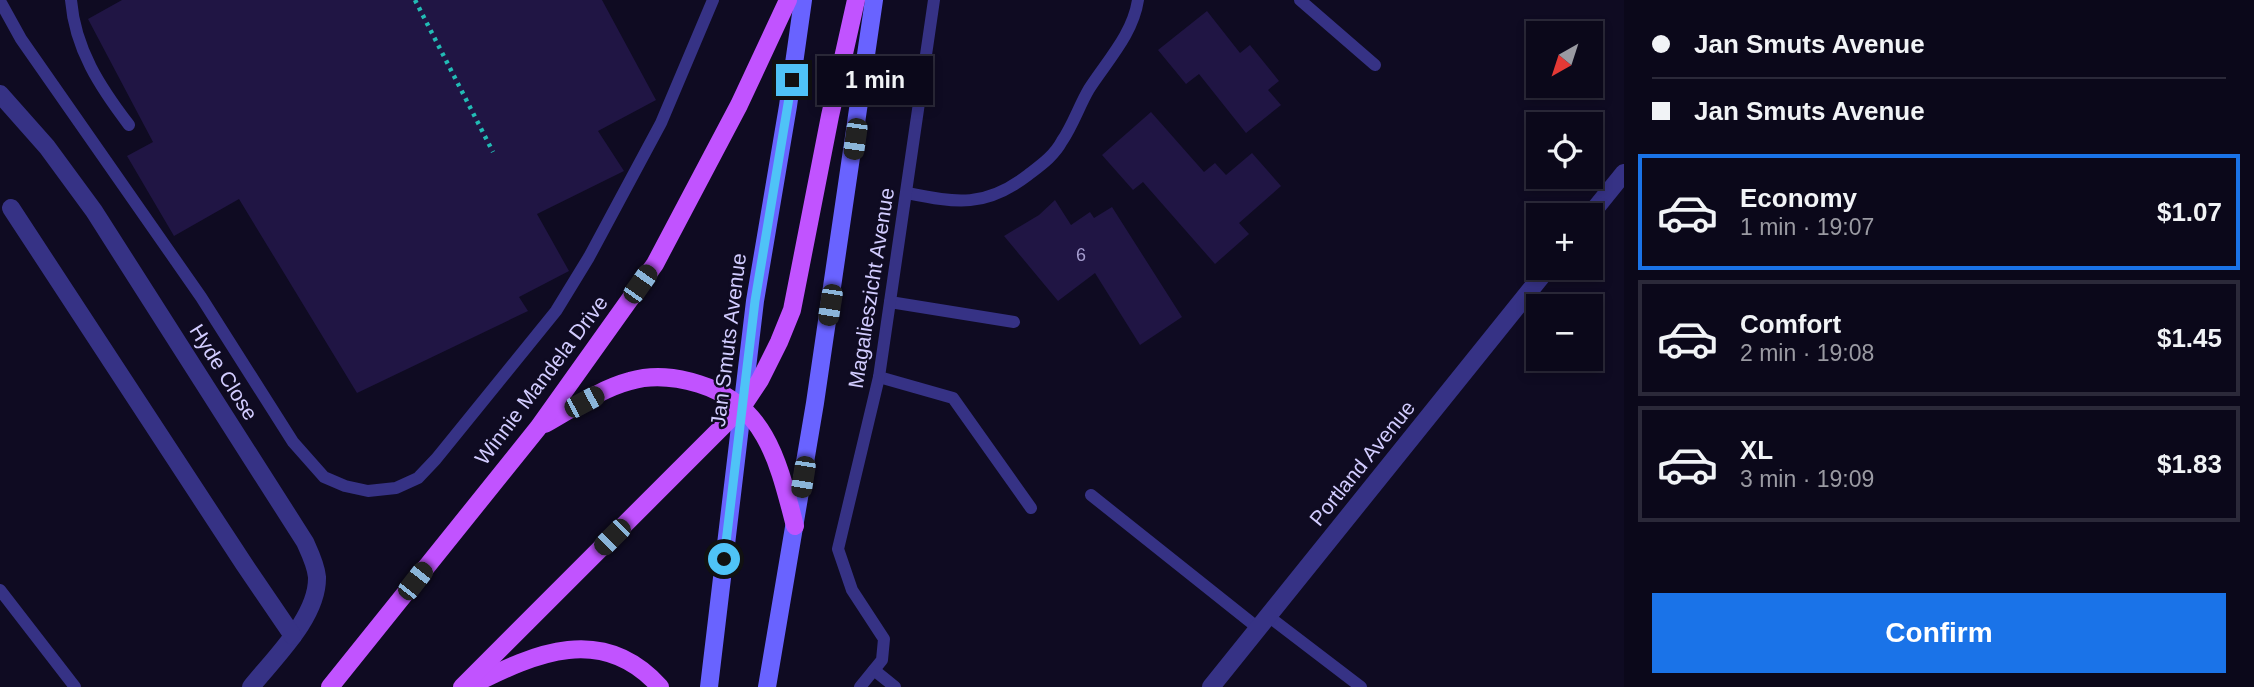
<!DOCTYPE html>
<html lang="en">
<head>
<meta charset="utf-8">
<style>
	:root { --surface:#0b081a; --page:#191627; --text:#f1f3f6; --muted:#9a9aa2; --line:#2b2939; --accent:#1a73e8 }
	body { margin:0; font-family:Helvetica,sans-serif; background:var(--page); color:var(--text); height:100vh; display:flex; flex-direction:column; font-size:26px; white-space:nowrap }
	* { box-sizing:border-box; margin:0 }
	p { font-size:23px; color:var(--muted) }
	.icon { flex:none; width:38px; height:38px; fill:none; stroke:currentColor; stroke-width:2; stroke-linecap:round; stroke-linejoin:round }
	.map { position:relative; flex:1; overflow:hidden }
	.details { display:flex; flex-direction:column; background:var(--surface); width:630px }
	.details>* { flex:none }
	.guide { display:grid; align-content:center; height:154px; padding:0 28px; background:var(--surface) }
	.needle { width:46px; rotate:219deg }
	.controls { position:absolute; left:1526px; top:21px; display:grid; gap:14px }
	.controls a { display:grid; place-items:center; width:77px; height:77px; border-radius:0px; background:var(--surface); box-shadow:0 4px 10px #0003,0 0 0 2px var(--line); font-size:35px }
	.end { position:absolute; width:32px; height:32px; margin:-16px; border:9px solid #4fc3f7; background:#111; box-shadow:0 0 0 4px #111 }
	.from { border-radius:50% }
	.bubble { position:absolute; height:49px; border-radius:0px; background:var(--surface); box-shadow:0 4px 10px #0003,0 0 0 2px var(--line); font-size:23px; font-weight:700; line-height:49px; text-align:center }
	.car { position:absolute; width:21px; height:42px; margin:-21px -10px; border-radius:9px; box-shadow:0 0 5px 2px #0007; background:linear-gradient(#222 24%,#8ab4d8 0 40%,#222 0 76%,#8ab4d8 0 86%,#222 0) }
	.guide b { display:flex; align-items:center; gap:24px; height:66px; font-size:26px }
	.guide b+b { border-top:2px solid var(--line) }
	.guide i { width:18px; height:18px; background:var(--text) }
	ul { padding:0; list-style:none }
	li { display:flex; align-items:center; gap:21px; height:116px; margin:0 14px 10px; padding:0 14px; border:4px solid var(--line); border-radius:0px }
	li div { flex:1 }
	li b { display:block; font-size:26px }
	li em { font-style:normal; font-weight:700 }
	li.on { border-color:var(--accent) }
	li>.icon { width:63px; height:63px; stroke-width:1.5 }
	.button { display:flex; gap:14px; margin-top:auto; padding:14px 28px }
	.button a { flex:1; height:80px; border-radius:0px; background:var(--accent); color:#fff; font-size:28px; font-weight:700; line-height:80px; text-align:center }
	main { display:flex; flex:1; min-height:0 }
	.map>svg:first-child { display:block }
	.building { fill:#201544 }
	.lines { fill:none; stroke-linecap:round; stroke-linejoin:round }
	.path { stroke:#22bcb5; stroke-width:4.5; stroke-dasharray:3.5 5; stroke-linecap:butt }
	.lane { stroke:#363285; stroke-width:12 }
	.street { stroke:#363285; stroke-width:18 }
	.secondary { stroke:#6963ff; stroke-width:18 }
	.primary { stroke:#c153ff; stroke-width:18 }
	.route { stroke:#4fc3f7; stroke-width:9 }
	.labels { text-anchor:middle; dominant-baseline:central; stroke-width:5; stroke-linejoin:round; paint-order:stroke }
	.number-label { font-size:18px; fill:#a69ed0 }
	.street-label { font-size:21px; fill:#d2ccff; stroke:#0f0b22 }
</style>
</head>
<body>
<main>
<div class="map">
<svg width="1624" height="687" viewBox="0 0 1624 687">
	<rect width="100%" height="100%" fill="#0f0b22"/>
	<g class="building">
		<path d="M122,0H602L656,100L598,131L624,171L537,214L569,271L519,297L528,311L357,393L239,199L174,236L127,156L153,142L88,19Z"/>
		<path d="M1207,11L1240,53L1250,45L1279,81L1268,90L1281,105L1246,133L1199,74L1186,84L1158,50Z"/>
		<path d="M1151,112L1204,172L1215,163L1226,175L1252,153L1281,186L1239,223L1249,234L1215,264L1143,182L1133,190L1102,155Z"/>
		<path d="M1055,200L1071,225L1090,212L1094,218L1112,207L1182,317L1140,345L1095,273L1058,301L1004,236L1039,215Z"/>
	</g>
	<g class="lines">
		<path class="path" d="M415,0L493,152"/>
		<g class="lane">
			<path d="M71,0C75,49 100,87 129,125"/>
			<path d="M1300,0L1375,65"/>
			<path d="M0,1L21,39L201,297L293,442L324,477L345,486L368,491L396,488L418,478L436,459L556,311L589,257L661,123L713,0"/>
			<path d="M907,193C957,203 985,208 1028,175C1041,165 1054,156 1062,141C1073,125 1079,106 1089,89C1107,61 1133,34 1138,0"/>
			<path d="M890,302L1014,322"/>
			<path d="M879,377L953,398L1031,508"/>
			<path d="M1091,495L1258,628"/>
			<path d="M0,590L75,687"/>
			<path d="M1268,616L1361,687"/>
			<path d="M874,670L895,687"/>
			<path d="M860,687L882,660L884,639L852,590L838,549L879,377L934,0"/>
		</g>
		<g class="street">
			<path d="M0,94L47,147L94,211L305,542C310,553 316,565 317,577C318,617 274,658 251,687"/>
			<path d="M11,208L244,564L293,636"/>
			<path d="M1590,215L1624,173"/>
			<path d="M1211,687L1548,268"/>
		</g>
		<g class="secondary">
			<path d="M709,687L755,301L788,106L803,0"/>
			<path d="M767,687L815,403L874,0"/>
		</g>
		<g class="primary">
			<path d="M545,424C572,409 600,389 630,381C654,374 676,377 699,384C767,405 779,465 795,526"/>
			<path d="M472,685C535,653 603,623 660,687"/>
			<path d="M330,687L538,428L655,264L739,105L788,0"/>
			<path d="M462,687L742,407L760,380L779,342L792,310L830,116L856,0"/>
		</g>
	</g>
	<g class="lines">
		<path class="route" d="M724,559L755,301L792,80"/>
	</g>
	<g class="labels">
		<g class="number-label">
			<text x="1081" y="255">6</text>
		</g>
		<g class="street-label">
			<text transform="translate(871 288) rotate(-81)">Magalieszicht Avenue</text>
			<text transform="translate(728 340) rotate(-83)">Jan Smuts Avenue</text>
			<text transform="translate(224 372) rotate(58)">Hyde Close</text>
			<text transform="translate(541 380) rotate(-53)">Winnie Mandela Drive</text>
			<text transform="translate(1362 463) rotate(-51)">Portland Avenue</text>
		</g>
	</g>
</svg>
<div class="controls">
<a><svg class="needle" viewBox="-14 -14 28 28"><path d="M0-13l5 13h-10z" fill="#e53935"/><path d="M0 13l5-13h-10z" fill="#9a9aa2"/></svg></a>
<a><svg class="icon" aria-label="locate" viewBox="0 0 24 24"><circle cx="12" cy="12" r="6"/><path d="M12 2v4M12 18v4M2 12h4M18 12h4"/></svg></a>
<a>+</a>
<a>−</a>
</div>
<i class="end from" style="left:724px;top:559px"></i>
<i class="end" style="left:792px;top:80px"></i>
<div class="bubble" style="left:817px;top:56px;width:116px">1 min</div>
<i class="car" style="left:855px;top:139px;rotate:188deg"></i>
<i class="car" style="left:640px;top:284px;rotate:35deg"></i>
<i class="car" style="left:830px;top:305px;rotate:189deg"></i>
<i class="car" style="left:584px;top:402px;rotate:62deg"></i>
<i class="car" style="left:803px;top:477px;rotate:189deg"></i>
<i class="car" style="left:612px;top:537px;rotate:225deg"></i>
<i class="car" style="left:415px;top:581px;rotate:38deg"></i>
</div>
<section class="details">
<div class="guide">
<b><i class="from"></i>Jan Smuts Avenue</b>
<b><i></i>Jan Smuts Avenue</b>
</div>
<ul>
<li class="on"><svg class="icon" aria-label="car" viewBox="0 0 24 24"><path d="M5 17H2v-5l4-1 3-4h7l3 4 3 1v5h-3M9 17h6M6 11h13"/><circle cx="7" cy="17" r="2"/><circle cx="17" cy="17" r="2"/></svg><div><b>Economy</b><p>1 min · 19:07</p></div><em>$1.07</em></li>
<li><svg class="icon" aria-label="car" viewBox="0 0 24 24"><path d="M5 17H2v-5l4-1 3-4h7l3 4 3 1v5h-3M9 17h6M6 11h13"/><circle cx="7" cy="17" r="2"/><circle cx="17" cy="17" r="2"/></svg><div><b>Comfort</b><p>2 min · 19:08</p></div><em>$1.45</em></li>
<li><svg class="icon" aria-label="car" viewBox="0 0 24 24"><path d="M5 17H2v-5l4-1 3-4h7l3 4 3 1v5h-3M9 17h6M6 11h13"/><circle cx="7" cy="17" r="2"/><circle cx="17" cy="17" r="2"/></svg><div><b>XL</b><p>3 min · 19:09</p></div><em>$1.83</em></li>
</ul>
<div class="button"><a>Confirm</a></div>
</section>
</main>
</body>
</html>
